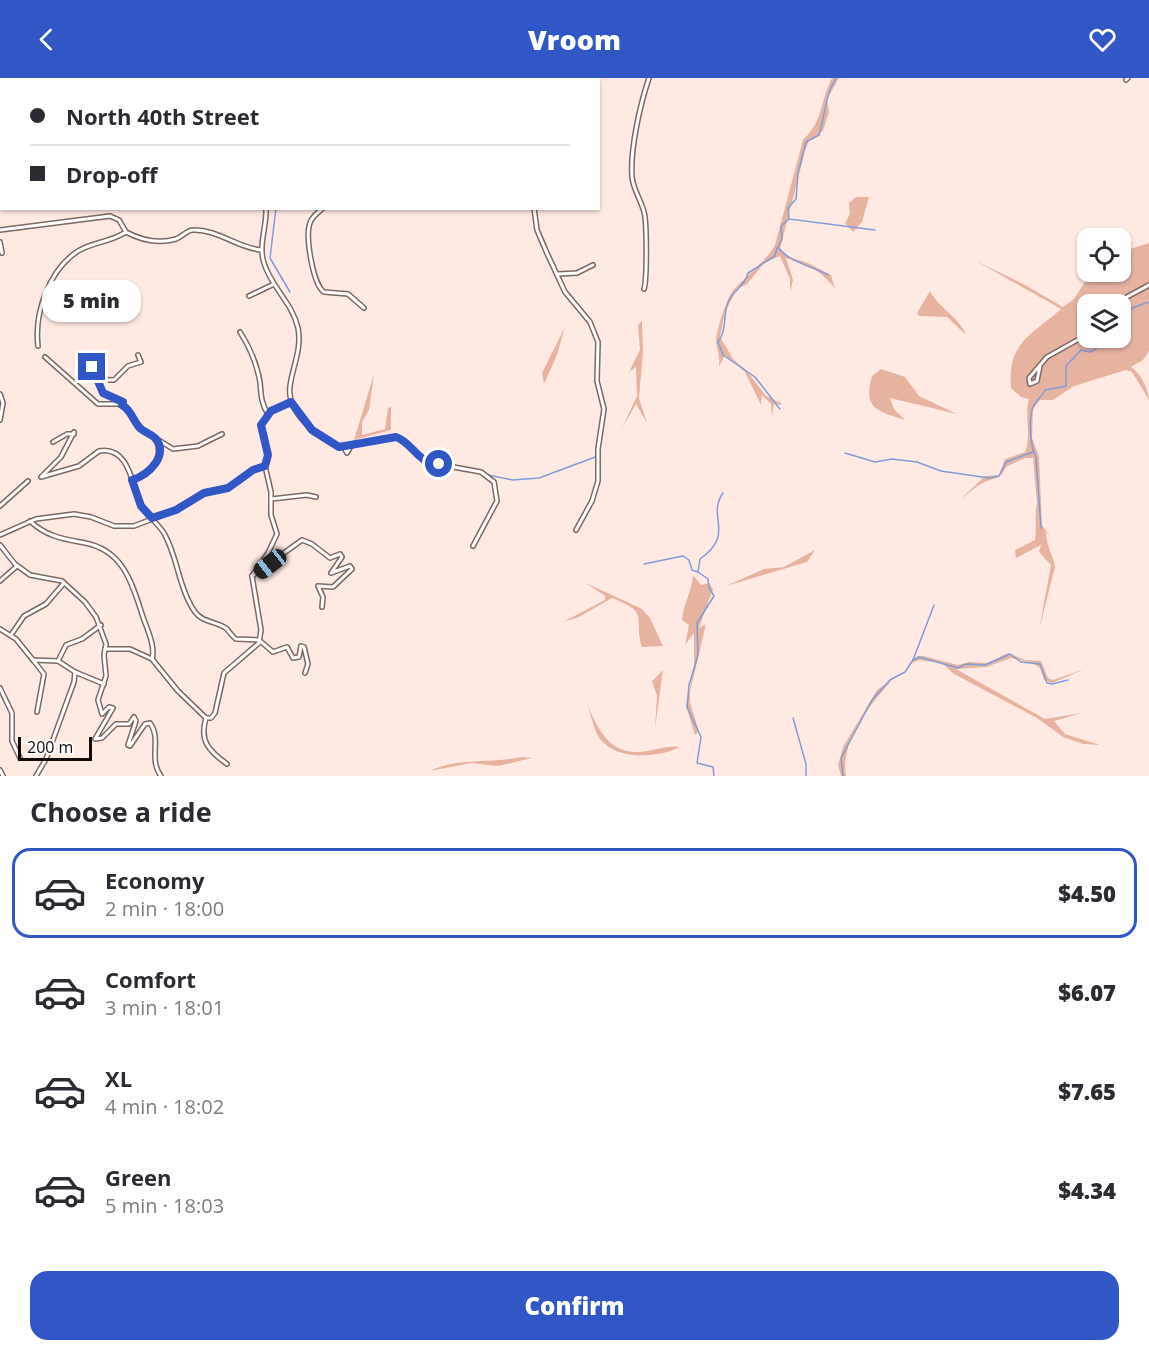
<!DOCTYPE html>
<html lang="en">
<head>
<meta charset="utf-8">
<style>
	:root { --surface:#fff; --page:#f2f2f3; --text:#2b2b33; --muted:#7c7c81; --line:#e1e1e2; --accent:#3156c6 }
	body { margin:0; font-family:"Open Sans",sans-serif; background:var(--page); color:var(--text); height:100vh; display:flex; flex-direction:column; font-size:22px; white-space:nowrap }
	* { box-sizing:border-box; margin:0 }
	p { font-size:20px; color:var(--muted) }
	.icon { flex:none; width:33px; height:33px; fill:none; stroke:currentColor; stroke-width:2; stroke-linecap:round; stroke-linejoin:round }
	.map { position:relative; height:698px; overflow:hidden }
	.sheet { display:flex; flex-direction:column; background:var(--surface); flex:1 }
	.sheet>* { flex:none }
	.hud { position:absolute; left:0px; top:0px; width:600px; height:132px; box-shadow:0 2px 4px #0004; display:grid; align-content:center; height:132px; padding:0 30px; background:var(--surface) }
	.buttons { position:absolute; left:1077px; top:150px; display:grid; gap:12px }
	.buttons a { display:grid; place-items:center; width:54px; height:54px; border-radius:12px; background:var(--surface); box-shadow:0 2px 4px #0004; font-size:30px }
	.scale { position:absolute; left:18px; bottom:15px; width:74px; box-sizing:border-box; padding-left:6px; border:3px solid #120b09; border-top:0; font-size:16px; line-height:21px; white-space:nowrap; color:#120b09; -webkit-text-stroke:4px #fff; paint-order:stroke }
	.end { position:absolute; width:27px; height:27px; margin:-14px; border:8px solid #3156c6; background:#fff; box-shadow:0 0 0 3px #fff }
	.from { border-radius:50% }
	.bubble { position:absolute; height:42px; border-radius:18px; background:var(--surface); box-shadow:0 2px 4px #0004; font-size:20px; font-weight:800; line-height:42px; text-align:center }
	.car { position:absolute; width:18px; height:36px; margin:-18px -9px; border-radius:8px; box-shadow:0 0 4px 2px #0007; background:linear-gradient(#222 24%,#8ab4d8 0 40%,#222 0 76%,#8ab4d8 0 86%,#222 0) }
	.hud b { display:flex; align-items:center; gap:21px; height:57px; font-size:22px }
	.hud b+b { border-top:2px solid var(--line) }
	.hud i { width:15px; height:15px; background:var(--text) }
	ul { padding:0; list-style:none }
	li { display:flex; align-items:center; gap:18px; height:90px; margin:0 12px 9px; padding:0 18px; border:3px solid transparent; border-radius:18px }
	li div { flex:1 }
	li b { display:block; font-size:22px }
	li em { font-style:normal; font-weight:800 }
	li.current { border-color:var(--accent) }
	li>.icon { width:54px; height:54px; stroke-width:1.5 }
	h2 { padding:0 30px; font-size:27px; line-height:72px }
	.cta { display:flex; gap:12px; margin-top:auto; padding:12px 30px }
	.cta a { flex:1; height:69px; border-radius:18px; background:var(--accent); color:#fff; font-size:24px; font-weight:800; line-height:69px; text-align:center }
	header { display:flex; justify-content:space-between; align-items:center; height:78px; padding:0 30px; background:var(--accent); color:#fff; font-size:27px; font-weight:800 }
	.map>svg:first-child { display:block }
	.green { fill:#e6b3a1; fill-rule:evenodd }
	.lines { fill:none; stroke-linecap:round; stroke-linejoin:round }
	.stream { stroke:#819bd8; stroke-width:1.5 }
	.street-casing { stroke:#7b6963; stroke-width:6 }
	.secondary-casing { stroke:#7b6963; stroke-width:8 }
	.street { stroke:#fff; stroke-width:3 }
	.secondary { stroke:#efd1c6; stroke-width:5 }
	.route { stroke:#3156c6; stroke-width:8 }
</style>
</head>
<body>
<header><svg class="icon" aria-label="back" viewBox="0 0 24 24"><path d="M15 5l-7 7 7 7"/></svg>Vroom<svg class="icon" aria-label="heart" viewBox="0 0 24 24"><path d="M12 20l-8-8c-3-5 5-10 8-4 3-6 11-1 8 4z"/></svg></header>
<div class="map">
<svg width="1149" height="698" viewBox="0 0 1149 698">
	<rect width="100%" height="100%" fill="#ffeae3"/>
	<g class="green">
		<path d="M832,0H839L827,21L829,34L823,53L809,63L805,73L780,171L789,179L808,185L831,197L835,211C821,192 808,187 786,180L793,202L790,214V201L780,178L765,184L747,206L737,211L725,234L720,259L733,281L747,293L766,318L781,325L782,327L774,326L772,339L771,326L762,317L761,327L745,294L725,277L719,289C720,279 718,274 716,265C715,255 727,219 734,211C746,198 767,182 775,167L803,62C823,44 820,23 832,0Z"/>
		<path d="M856,119H869L862,144L853,154L845,145L850,136L849,125Z"/>
		<path d="M1149,165V273L1143,282L1131,289C1140,294 1149,312 1149,322L1132,294L1126,292L1074,308L1053,322H1040L1033,331L1032,360L1039,378L1042,447L1052,461L1046,454C1046,468 1053,476 1055,489L1039,552L1051,487L1039,474L1041,467L1016,480L1015,472L1035,462C1037,450 1034,435 1037,426L1033,380H1025L1006,389C1000,402 996,399 985,404C977,407 968,416 961,421L985,398L999,397L1005,381L1025,374C1032,358 1024,338 1029,321L1021,319L1011,310C1007,265 1030,258 1061,231L976,183L1025,207L1063,229L1074,221L1091,194H1120L1121,174ZM1088,226H1120V260H1088Z"/>
		<path d="M930,213C939,231 959,238 966,257L947,239L919,238L917,235Z"/>
		<path d="M642,243L643,274L639,320L647,345L636,326L622,350L637,318L636,289L629,294L640,272L638,247Z"/>
		<path d="M565,249L557,277L544,306L542,295Z"/>
		<path d="M881,291L905,299L919,318L957,336L890,320L894,331L905,342C876,333 863,330 872,298Z"/>
		<path d="M374,296L369,332L362,344V357L385,351L388,330L391,329V352L354,362Z"/>
		<path d="M815,472L807,484L726,508L764,491L784,489Z"/>
		<path d="M693,497L701,507L709,505L713,511L699,550L706,546L690,614V625L699,653L695,657L686,628L694,589V555L685,567L689,547L682,542C683,526 692,514 693,497Z"/>
		<path d="M586,505L642,531L650,540L663,568L642,569C633,539 651,535 612,520L579,539L563,544L605,522V518Z"/>
		<path d="M1008,575L1025,582L1041,583L1048,600L1053,602L1085,591L1052,605L1044,602L1040,590L1033,585L1011,580L986,589L956,591L1045,641L1082,635L1054,643L1065,656L1100,667L1083,666L1063,659L1037,640L954,596L942,585L919,582L907,587L918,578H923L958,587L969,584L987,585Z"/>
		<path d="M663,592L655,650L657,618L652,603Z"/>
		<path d="M892,602C870,627 840,663 846,698H841L838,687L843,669L877,612Z"/>
		<path d="M587,625C598,653 612,680 647,673C658,671 670,667 680,669C658,680 617,683 600,661C593,651 591,636 587,625Z"/>
		<path d="M521,679L532,680L498,688L471,685L430,693C459,679 491,686 521,679Z"/>
	</g>
	<g class="lines">
		<g class="stream">
			<path d="M306,2V0"/>
			<path d="M276,130L270,180L290,214"/>
			<path d="M789,141L875,152"/>
			<path d="M777,170L775,178L748,195C745,208 735,211 729,222C722,236 728,251 718,264L723,277L755,299L780,331"/>
			<path d="M828,197C812,188 788,184 778,169L782,161L781,148L789,141L788,130L796,121L798,95L806,64L819,57C825,37 825,18 836,0"/>
			<path d="M1120,244L1132,230L1149,224"/>
			<path d="M845,375L875,384L892,381L917,384L941,393L989,400L999,398L1006,384L1033,374"/>
			<path d="M488,397L513,402L539,400L598,378"/>
			<path d="M1041,450L1036,379C1030,368 1028,338 1034,327C1037,322 1042,318 1045,312L1066,308V288L1081,272L1090,274L1096,271V265L1103,260"/>
			<path d="M644,486L683,478L689,482L692,492L698,494"/>
			<path d="M913,582L934,527"/>
			<path d="M793,640L806,686V698"/>
			<path d="M714,698L713,689L697,685L701,659L687,629L689,607L698,577L697,545L714,518L709,510L708,501L698,494L700,481C736,456 706,439 723,415"/>
			<path d="M843,698L841,680L872,622L890,602L905,594L913,582L919,579L958,590L966,586L985,587L1010,576L1021,584L1040,586L1047,605L1052,606L1068,602"/>
		</g>
		<g class="street-casing">
			<g id="street">
				<path d="M151,0L152,2"/>
				<path d="M204,0V2"/>
				<path d="M279,0L280,2"/>
				<path d="M319,0H337"/>
				<path d="M393,0L396,2"/>
				<path d="M411,2L412,0"/>
				<path d="M428,2L430,0"/>
				<path d="M479,2L480,0"/>
				<path d="M562,2L563,0"/>
				<path d="M1126,2L1128,0"/>
				<path d="M0,15L2,17"/>
				<path d="M266,130C267,149 258,167 264,185C271,209 292,224 298,250C302,271 293,287 290,308C286,335 318,359 339,369L396,359L405,363L426,384L481,394L494,404L497,423L473,468"/>
				<path d="M323,130C318,135 312,138 310,145C305,158 313,207 324,214L348,216L364,230"/>
				<path d="M534,130L537,152L546,173L565,214L590,244L598,264L597,303L604,331L598,371V403L592,423L576,452"/>
				<path d="M0,152L110,138L119,142L126,154"/>
				<path d="M126,154C141,162 159,166 176,161C182,159 187,152 193,152C217,151 238,170 261,172"/>
				<path d="M0,164L2,175"/>
				<path d="M558,196L577,195L593,187"/>
				<path d="M644,211C647,203 647,143 644,134C641,122 633,111 632,99C630,71 640,27 649,0"/>
				<path d="M249,218L274,206"/>
				<path d="M1114,226L1149,207"/>
				<path d="M240,254C249,268 257,287 260,304C261,316 261,326 268,336"/>
				<path d="M38,268C34,235 49,192 78,173C93,164 111,164 126,154"/>
				<path d="M45,279L98,326H118L127,330L141,351L173,371L198,368L222,356"/>
				<path d="M1040,288L1037,303L1030,306L1029,300L1047,279L1088,256"/>
				<path d="M0,316L3,325L0,342"/>
				<path d="M122,327L123,324L103,315L92,290L97,291L108,302H114L128,288L141,284L138,277"/>
				<path d="M74,354L61,379L41,399L79,388L99,373C129,368 132,406 140,425C144,436 159,445 165,457C178,481 179,511 195,534C203,545 217,543 227,551C230,555 232,558 236,561L259,562L273,574L287,569L293,580L299,579L301,568L304,569L308,586L305,595"/>
				<path d="M53,364L67,356H74"/>
				<path d="M344,370L347,375L351,368"/>
				<path d="M133,402C152,397 164,379 156,361"/>
				<path d="M271,421L307,417L316,419"/>
				<path d="M0,428L28,403"/>
				<path d="M30,443C47,459 64,461 85,465C123,472 132,505 142,536C146,549 156,568 152,581"/>
				<path d="M0,457L36,441L74,436L91,439L114,448H134L176,432L204,415L228,410L253,392L265,388"/>
				<path d="M0,467L15,486L30,497L62,503L85,524L96,539L106,566L104,577L106,598L98,622L102,636L109,629L113,630L95,661L102,660L116,646H129L134,639L136,643L128,667L130,668L145,646L150,645C162,661 148,681 161,698"/>
				<path d="M252,498L302,462L312,466L330,480L340,476L342,479L331,495L350,488L352,491L333,509L318,508L323,519L322,529"/>
				<path d="M0,503L17,488"/>
				<path d="M0,551L16,561L33,582L58,583L75,594L104,606"/>
				<path d="M11,557L24,538L46,526L64,505"/>
				<path d="M105,571H130L152,581L178,613L206,640"/>
				<path d="M33,582L44,596L37,634"/>
				<path d="M58,583L66,567L82,561L101,547"/>
				<path d="M0,610L12,635V663L20,680"/>
				<path d="M206,640H211L215,635L224,595L259,565L261,552L252,498L268,475L277,456L271,437V414L265,388L268,375L261,349L271,333L291,324"/>
				<path d="M206,640C199,663 209,673 227,686"/>
				<path d="M0,692L3,698"/>
				<path d="M36,698L46,681L74,604L75,594"/>
			</g>
		</g>
		<g class="secondary-casing">
			<path id="secondary" d="M0,1L9,0"/>
		</g>
		<use href="#street" class="street"/>
		<use href="#secondary" class="secondary"/>
	</g>
	<g class="lines">
		<path class="route" d="M92,289L103,315L123,324L122,327C132,333 132,341 139,349C143,354 150,355 155,360C170,376 149,397 132,402L141,428L152,440L176,432L204,415L228,410L253,392L265,388L268,377L261,347L271,333L291,324L312,352L339,369L396,359C413,365 419,387 439,386"/>
	</g>
</svg>
<div class="buttons">
<a><svg class="icon" aria-label="locate" viewBox="0 0 24 24"><circle cx="12" cy="12" r="6"/><path d="M12 2v4M12 18v4M2 12h4M18 12h4"/></svg></a>
<a><svg class="icon" aria-label="layers" viewBox="0 0 24 24"><path d="M12 4l9 5-9 5-9-5zM3 14l9 5 9-5"/></svg></a>
</div>
<div class="scale">200 m</div>
<i class="end from" style="left:439px;top:386px"></i>
<i class="end" style="left:92px;top:289px"></i>
<div class="bubble" style="left:42px;top:202px;width:99px">5 min</div>
<i class="car" style="left:270px;top:486px;rotate:232deg"></i>
<div class="hud">
<b><i class="from"></i>North 40th Street</b>
<b><i></i>Drop-off</b>
</div>
</div>
<section class="sheet">
<h2>Choose a ride</h2>
<ul>
<li class="current"><svg class="icon" aria-label="car" viewBox="0 0 24 24"><path d="M5 17H2v-5l4-1 3-4h7l3 4 3 1v5h-3M9 17h6M6 11h13"/><circle cx="7" cy="17" r="2"/><circle cx="17" cy="17" r="2"/></svg><div><b>Economy</b><p>2 min · 18:00</p></div><em>$4.50</em></li>
<li><svg class="icon" aria-label="car" viewBox="0 0 24 24"><path d="M5 17H2v-5l4-1 3-4h7l3 4 3 1v5h-3M9 17h6M6 11h13"/><circle cx="7" cy="17" r="2"/><circle cx="17" cy="17" r="2"/></svg><div><b>Comfort</b><p>3 min · 18:01</p></div><em>$6.07</em></li>
<li><svg class="icon" aria-label="car" viewBox="0 0 24 24"><path d="M5 17H2v-5l4-1 3-4h7l3 4 3 1v5h-3M9 17h6M6 11h13"/><circle cx="7" cy="17" r="2"/><circle cx="17" cy="17" r="2"/></svg><div><b>XL</b><p>4 min · 18:02</p></div><em>$7.65</em></li>
<li><svg class="icon" aria-label="car" viewBox="0 0 24 24"><path d="M5 17H2v-5l4-1 3-4h7l3 4 3 1v5h-3M9 17h6M6 11h13"/><circle cx="7" cy="17" r="2"/><circle cx="17" cy="17" r="2"/></svg><div><b>Green</b><p>5 min · 18:03</p></div><em>$4.34</em></li>
</ul>
<div class="cta"><a>Confirm</a></div>
</section>
</body>
</html>
